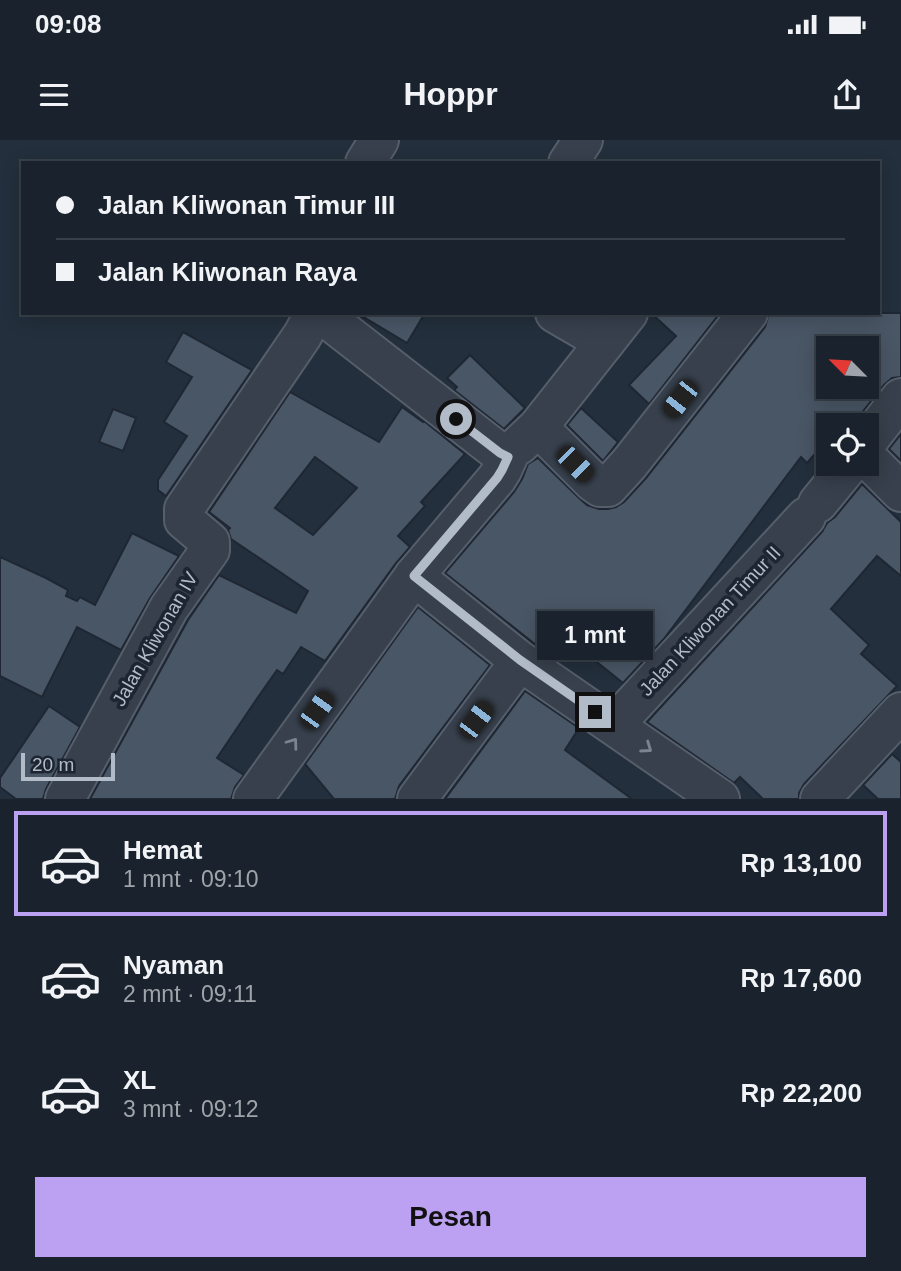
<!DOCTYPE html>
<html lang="id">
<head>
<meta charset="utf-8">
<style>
	:root { --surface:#1a232d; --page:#272f39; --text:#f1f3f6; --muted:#9fa4aa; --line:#384049; --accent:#bca0f2 }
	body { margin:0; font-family:Helvetica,sans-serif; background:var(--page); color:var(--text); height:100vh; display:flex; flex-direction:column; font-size:26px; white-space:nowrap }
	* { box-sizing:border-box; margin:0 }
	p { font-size:23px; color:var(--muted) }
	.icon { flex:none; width:38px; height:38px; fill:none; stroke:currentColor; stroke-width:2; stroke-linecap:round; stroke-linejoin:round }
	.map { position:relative; height:659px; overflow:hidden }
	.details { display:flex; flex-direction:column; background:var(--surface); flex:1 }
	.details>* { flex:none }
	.guide { position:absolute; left:21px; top:21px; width:859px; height:154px; border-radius:0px; box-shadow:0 4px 18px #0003,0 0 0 2px var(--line); display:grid; align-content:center; height:154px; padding:0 35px; background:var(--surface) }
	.needle { width:46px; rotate:294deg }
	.buttons { position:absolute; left:816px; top:196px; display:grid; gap:14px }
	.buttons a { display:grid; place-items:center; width:63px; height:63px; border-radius:0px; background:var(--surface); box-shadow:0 4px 18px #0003,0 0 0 2px var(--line); font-size:35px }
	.scale { position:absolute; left:21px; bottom:18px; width:94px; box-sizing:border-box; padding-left:7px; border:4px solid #b2bbc8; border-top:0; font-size:19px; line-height:24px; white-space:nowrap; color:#b2bbc8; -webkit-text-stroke:5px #1c2531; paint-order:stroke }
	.end { position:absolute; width:32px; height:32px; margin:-16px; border:9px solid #b2bbc8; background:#111; box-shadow:0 0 0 4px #111 }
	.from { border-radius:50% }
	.bubble { position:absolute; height:49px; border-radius:0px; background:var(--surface); box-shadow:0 4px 18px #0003,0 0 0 2px var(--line); font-size:23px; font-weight:600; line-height:49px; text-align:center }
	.car { position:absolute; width:21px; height:42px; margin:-21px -10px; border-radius:9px; box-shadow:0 0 5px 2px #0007; background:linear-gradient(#222 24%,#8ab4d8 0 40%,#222 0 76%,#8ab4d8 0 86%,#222 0) }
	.guide b { display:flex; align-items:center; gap:24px; height:66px; font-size:26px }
	.guide b+b { border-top:2px solid var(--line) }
	.guide i { width:18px; height:18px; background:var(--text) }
	ul { padding:12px 0 0; list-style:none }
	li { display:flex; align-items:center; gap:21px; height:105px; margin:0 14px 10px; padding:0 21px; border:4px solid transparent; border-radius:0px }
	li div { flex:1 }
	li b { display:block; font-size:26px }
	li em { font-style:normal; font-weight:600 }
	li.active { border-color:var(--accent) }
	li>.icon { width:63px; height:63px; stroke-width:1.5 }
	.cta { display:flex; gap:14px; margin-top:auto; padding:14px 35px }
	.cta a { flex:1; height:80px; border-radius:0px; background:var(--accent); color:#111; font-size:28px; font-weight:600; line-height:80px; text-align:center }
	.status { display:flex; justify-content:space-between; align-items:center; height:49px; padding:0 35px; background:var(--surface); direction:ltr }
	.status svg { height:19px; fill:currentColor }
	header { display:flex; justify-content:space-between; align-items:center; height:91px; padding:0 35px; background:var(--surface); font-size:32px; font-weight:600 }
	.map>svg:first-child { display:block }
	.building { fill:#495665; stroke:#1e2733; stroke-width:2; fill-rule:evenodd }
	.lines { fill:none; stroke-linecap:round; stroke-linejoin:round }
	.minor-casing { stroke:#555e6a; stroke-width:42 }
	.minor { stroke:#37404c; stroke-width:38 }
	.oneway { stroke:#7b8490 }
	.route { stroke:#b2bbc8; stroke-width:9 }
	.labels { text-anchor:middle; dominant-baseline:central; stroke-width:7; stroke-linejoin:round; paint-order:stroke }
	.street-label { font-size:19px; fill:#b2bbc8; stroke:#1c2531 }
</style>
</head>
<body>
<div class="status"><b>09:08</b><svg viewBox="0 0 49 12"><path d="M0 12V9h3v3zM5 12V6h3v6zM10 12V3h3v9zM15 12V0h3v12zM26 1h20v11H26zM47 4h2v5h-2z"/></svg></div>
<header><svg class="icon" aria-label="menu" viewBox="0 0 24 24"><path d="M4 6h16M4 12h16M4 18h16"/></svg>Hoppr<svg class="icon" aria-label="share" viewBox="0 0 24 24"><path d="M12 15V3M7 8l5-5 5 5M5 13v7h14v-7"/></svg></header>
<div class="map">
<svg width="901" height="659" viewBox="0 0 901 659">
	<rect width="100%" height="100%" fill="#232f3c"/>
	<g class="building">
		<path d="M357,173H425L407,203Z"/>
		<path d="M651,173H720L649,264L629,245L676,196Z"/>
		<path d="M769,173H901V237L892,238L884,245L852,285H828V299L807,323L801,317L663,500L623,543L573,503L571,506L556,494L541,509L445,433L514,352L522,339L528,324L538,318L578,357L587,365L599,369H608L616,367L624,362L646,338L765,187ZM828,208H866V247H828Z"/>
		<path d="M183,192L252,230L166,356L158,350V340L187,296L164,282L192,237L166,222Z"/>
		<path d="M470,215L525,268L504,289L454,250L457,247L447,238Z"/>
		<path d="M290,252L379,302L402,267L423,282L424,281L465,314L421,362L425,366L398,396L410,407L396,423L325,521L301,507L283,534L277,530L258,557L217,618L244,635L235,647L231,659H90L188,480L219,435L296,473L308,451L231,399L228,390L230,388L209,372ZM315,317L357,348L313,395L275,368Z"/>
		<path d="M581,268L618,302L603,321L567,285Z"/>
		<path d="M113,269L136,278L123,311L99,302Z"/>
		<path d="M901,294V321L889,309Z"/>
		<path d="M862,344L901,382V436L877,416L831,469L869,505L861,514L897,546L804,644L799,653V659H763L740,637L734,643L647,582L822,392L827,383L835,377Z"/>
		<path d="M132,393L179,416L150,458L121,510L77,487L42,557L0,536V417L46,438L68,450L66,456L77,461L80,457L95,465Z"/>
		<path d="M418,467L490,525L399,646L395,659H334L305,624Z"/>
		<path d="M525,551L579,588L565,610L632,659H445Z"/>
		<path d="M49,566L80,587L46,649L43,659H16L0,647V638Z"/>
		<path d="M892,614L901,622V659H878L863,645Z"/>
	</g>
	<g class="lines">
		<g class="minor-casing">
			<g id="minor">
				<path d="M365,23L379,0"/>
				<path d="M568,23L583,0"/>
				<path d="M555,173L605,202"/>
				<path d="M538,287L593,342L600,347H608L629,324L748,173"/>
				<path d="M866,303L901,258"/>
				<path d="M519,305L538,287L628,173"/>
				<path d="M866,317L901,352"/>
				<path d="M818,363L850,324"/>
				<path d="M414,436L520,521L720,659"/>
				<path d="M614,585L806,377"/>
				<path d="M65,659L169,468L210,410V402L184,380V369L302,196L315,173"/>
				<path d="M253,659L414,436L497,338L502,330L508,317L500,313L325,177L321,174L315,173"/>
				<path d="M417,659L520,521"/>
				<path d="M820,659L901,572"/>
			</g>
		</g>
		<use href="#minor" class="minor"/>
	</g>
	<defs><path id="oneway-chevron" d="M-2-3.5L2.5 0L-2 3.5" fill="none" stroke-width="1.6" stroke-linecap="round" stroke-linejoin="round" transform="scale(1.75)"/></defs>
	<g class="oneway">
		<use href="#oneway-chevron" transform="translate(293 603) rotate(-54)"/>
		<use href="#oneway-chevron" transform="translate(647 608) rotate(35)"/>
	</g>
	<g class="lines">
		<path class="route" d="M456,279L500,313L508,317L502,330L497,338L414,436L520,520L595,572"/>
	</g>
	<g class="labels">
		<g class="street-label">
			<text transform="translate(710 481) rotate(-47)">Jalan Kliwonan Timur II</text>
			<text transform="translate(155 499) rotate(-60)">Jalan Kliwonan IV</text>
		</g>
	</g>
</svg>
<div class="buttons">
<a><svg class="needle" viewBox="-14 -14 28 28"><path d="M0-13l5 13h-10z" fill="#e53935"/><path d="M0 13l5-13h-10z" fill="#9fa4aa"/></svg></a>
<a><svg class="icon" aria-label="locate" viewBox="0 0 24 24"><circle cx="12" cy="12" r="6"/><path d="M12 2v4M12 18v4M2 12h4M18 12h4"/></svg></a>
</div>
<div class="scale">20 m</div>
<i class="end from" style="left:456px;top:279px"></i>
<i class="end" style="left:595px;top:572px"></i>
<div class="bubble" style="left:537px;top:471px;width:116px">1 mnt</div>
<i class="car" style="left:680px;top:259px;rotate:218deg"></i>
<i class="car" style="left:575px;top:324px;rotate:135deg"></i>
<i class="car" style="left:317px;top:570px;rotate:36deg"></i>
<i class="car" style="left:476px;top:580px;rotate:37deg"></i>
<div class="guide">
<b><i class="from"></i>Jalan Kliwonan Timur III</b>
<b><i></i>Jalan Kliwonan Raya</b>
</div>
</div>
<section class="details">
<ul>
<li class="active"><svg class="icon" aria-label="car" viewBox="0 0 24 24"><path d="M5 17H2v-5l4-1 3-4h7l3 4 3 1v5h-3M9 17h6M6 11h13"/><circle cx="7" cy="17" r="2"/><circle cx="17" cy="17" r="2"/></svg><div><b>Hemat</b><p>1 mnt · 09:10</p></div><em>Rp 13,100</em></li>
<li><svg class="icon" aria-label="car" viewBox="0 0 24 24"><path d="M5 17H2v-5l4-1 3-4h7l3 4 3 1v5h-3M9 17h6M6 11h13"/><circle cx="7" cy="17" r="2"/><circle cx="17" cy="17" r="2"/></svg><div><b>Nyaman</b><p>2 mnt · 09:11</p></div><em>Rp 17,600</em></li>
<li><svg class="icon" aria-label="car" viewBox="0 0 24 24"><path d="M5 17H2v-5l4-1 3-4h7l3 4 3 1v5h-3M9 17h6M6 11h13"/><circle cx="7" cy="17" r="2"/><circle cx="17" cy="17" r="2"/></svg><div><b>XL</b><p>3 mnt · 09:12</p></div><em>Rp 22,200</em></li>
</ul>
<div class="cta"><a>Pesan</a></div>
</section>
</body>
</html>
